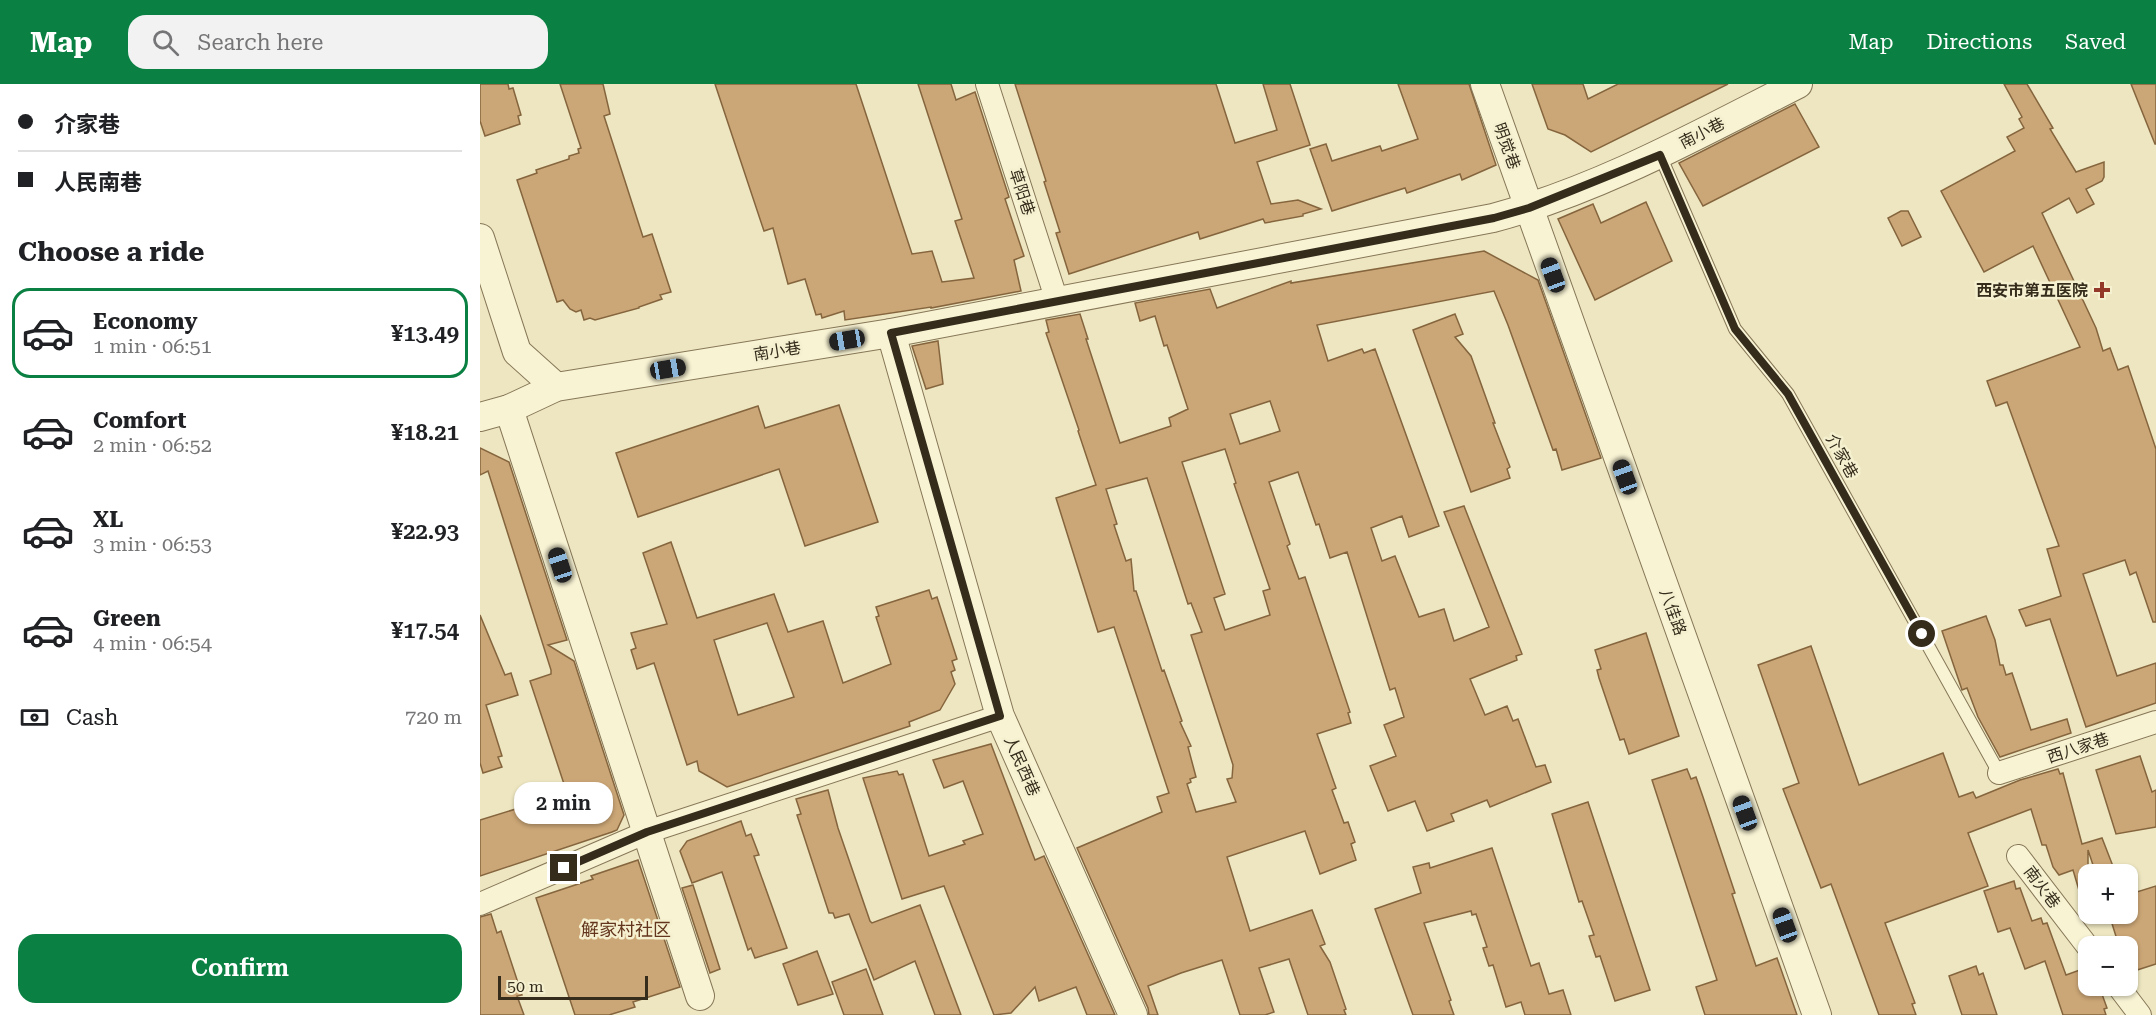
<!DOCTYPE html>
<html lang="en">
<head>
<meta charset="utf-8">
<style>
	:root { --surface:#fff; --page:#f2f2f2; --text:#202124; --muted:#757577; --line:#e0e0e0; --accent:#0b8043 }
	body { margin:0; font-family:"Roboto Serif","Noto Sans SC",serif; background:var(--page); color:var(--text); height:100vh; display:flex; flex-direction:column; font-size:22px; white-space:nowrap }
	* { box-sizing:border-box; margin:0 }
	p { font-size:20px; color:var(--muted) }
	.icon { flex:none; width:33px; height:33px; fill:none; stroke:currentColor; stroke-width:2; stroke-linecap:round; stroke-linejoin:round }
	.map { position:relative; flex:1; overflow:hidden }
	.drawer { display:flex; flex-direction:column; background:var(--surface); width:480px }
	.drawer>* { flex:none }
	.top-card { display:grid; align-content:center; height:132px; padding:0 18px; background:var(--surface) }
	.tools { position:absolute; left:1598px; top:780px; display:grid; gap:12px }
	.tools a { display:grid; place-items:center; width:60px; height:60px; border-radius:12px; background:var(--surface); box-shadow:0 2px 4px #0004; font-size:30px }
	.scale { position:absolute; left:18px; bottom:15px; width:150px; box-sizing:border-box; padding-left:6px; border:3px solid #352c1c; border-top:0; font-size:16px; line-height:21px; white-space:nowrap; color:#352c1c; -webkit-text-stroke:4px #f5f0cf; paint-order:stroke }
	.end { position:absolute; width:27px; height:27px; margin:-14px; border:8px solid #352c1c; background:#fff; box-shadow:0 0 0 3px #fff }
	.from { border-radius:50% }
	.bubble { position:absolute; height:42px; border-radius:18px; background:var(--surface); box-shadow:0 2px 4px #0004; font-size:20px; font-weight:600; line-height:42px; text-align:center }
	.car { position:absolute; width:18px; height:36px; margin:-18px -9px; border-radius:8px; box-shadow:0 0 4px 2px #0007; background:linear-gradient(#222 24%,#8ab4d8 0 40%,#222 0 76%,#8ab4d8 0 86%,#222 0) }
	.top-card b { display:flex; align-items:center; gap:21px; height:57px; font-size:22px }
	.top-card b+b { border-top:2px solid var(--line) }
	.top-card i { width:15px; height:15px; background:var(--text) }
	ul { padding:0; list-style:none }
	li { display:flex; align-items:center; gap:18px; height:90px; margin:0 12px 9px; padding:0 6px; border:3px solid transparent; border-radius:18px }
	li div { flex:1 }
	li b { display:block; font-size:22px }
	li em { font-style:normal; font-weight:600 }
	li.selected { border-color:var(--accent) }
	li>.icon { width:54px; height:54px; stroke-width:1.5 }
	h2 { padding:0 18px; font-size:27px; line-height:72px }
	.pay { display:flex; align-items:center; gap:15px; height:66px; padding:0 18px; font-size:22px }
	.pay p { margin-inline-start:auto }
	.action { display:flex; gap:12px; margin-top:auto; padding:12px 18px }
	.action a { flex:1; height:69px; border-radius:18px; background:var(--accent); color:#fff; font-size:24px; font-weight:600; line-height:69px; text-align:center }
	header { display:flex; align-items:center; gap:36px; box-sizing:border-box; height:84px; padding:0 30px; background:var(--accent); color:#fff }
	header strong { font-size:28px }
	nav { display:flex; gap:33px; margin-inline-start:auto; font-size:21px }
	.search { width:420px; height:54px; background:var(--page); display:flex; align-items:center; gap:15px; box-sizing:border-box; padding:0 21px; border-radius:18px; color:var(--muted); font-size:22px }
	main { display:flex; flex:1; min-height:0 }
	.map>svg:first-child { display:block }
	.building { fill:#cba676; stroke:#85653e; stroke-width:1.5; fill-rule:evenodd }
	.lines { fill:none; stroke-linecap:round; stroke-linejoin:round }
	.service-casing { stroke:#867758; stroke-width:14 }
	.minor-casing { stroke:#867758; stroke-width:24 }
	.tertiary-casing { stroke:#867758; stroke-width:30 }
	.service { stroke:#f8f3d3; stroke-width:12 }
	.minor { stroke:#f8f3d3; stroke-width:22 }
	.tertiary { stroke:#f8f3d3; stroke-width:28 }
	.route { stroke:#352c1c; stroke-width:8 }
	.poi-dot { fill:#943829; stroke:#f5f0cf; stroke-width:2 }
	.labels { text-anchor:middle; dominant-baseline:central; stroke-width:5; stroke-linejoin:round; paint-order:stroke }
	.street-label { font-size:16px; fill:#352c1c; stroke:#f5f0cf }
	.poi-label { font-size:16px; font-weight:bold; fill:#352c1c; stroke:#f5f0cf; text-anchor:end }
	.neighbourhood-label { font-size:18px; fill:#62351c; stroke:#f5f0cf }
</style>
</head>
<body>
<header>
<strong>Map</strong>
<div class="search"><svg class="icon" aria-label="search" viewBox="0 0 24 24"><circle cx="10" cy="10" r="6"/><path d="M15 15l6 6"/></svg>Search here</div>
<nav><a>Map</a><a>Directions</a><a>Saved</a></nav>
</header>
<main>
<section class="drawer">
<div class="top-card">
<b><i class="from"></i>介家巷</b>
<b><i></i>人民南巷</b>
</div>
<h2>Choose a ride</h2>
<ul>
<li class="selected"><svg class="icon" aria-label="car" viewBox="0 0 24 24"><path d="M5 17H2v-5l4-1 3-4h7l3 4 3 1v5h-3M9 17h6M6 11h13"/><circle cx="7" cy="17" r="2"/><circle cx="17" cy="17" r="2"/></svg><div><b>Economy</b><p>1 min · 06:51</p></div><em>¥13.49</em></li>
<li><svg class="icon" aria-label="car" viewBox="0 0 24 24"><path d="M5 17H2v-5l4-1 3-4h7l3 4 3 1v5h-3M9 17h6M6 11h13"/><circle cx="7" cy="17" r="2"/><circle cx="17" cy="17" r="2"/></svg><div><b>Comfort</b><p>2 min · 06:52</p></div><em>¥18.21</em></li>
<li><svg class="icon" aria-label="car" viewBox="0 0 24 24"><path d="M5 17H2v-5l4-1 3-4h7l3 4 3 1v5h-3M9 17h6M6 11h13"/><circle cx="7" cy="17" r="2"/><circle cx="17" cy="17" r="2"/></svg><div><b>XL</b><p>3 min · 06:53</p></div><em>¥22.93</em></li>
<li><svg class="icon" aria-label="car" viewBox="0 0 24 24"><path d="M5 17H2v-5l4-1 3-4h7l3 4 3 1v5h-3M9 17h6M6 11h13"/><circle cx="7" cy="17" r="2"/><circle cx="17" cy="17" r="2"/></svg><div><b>Green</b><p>4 min · 06:54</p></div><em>¥17.54</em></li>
</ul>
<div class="pay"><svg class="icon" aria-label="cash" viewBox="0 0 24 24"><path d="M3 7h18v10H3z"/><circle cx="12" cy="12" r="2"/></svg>Cash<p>720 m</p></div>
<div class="action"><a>Confirm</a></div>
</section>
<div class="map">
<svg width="1676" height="931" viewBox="0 0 1676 931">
	<rect width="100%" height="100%" fill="#ede6c0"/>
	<g class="building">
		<path d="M0,0H28L29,5L33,4L41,31L38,32L40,40L5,52L0,37Z"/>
		<path d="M80,0H123L130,30L124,32L144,94L163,153L172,150L191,208L180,211L182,215L159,223V224L115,236L110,234L104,236L101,226L96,228L90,225L83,216L77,218L37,96L57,89L56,86L89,75V72L99,69L98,65L101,64Z"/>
		<path d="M235,0H376L432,170L452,167L462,198L494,194L475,137L482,135L438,0H471L476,16L495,8L529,113L525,115L544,172L534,176L541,207L451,224V223L365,236L364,227L342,234L341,230L336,231L325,195L308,200L293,144L284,147Z"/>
		<path d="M535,0H736L755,59L797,46L783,0H810L830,61L777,78L791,120L818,116L841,125L823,130V132L785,139L783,135L720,155L718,148L589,190L576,149L580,148L564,98L566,97Z"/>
		<path d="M918,0H989L1016,81L982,96L980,90L927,109L925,104L852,127L830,65L846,60L852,77L900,62L902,67L938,55Z"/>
		<path d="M1052,0H1103L1108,15L1138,0H1248L1111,68L1085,51L1068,45Z"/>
		<path d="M1524,0H1547L1573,44L1570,45L1596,88L1624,78V93L1622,97L1606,105L1614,120L1597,129L1589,114L1562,129L1616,244L1623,267L1630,264L1638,286L1648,282L1676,365V538H1673L1656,488L1650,491L1645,476L1603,490L1637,592L1676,579V619L1606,643L1570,535L1546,542L1539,526L1581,512L1567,465L1579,462L1527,318L1516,322L1507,297L1600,263L1553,162L1504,188L1461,107L1535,67L1527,53L1544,44L1539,35L1542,33Z"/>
		<path d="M1651,0H1676V60H1675Z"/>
		<path d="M1315,20L1339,63L1223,122L1199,79Z"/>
		<path d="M1166,118L1192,177L1115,216L1078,135L1113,120L1121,139Z"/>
		<path d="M1421,127H1428L1441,153L1422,162L1408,134Z"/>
		<path d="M1004,167L1058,196L1121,374L1082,386L1076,365L1073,366L1028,241L1014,207L837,241L848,277L882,265L884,269L895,265L959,442L929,453L922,432L891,444L902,477L915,472L939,533L964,525L974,557L1009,543L964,428L984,422L1042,570L1036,572L1037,576L990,595L1005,631L1027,622L1033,637L1038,635L1056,683L1065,681L1071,698L1010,723L1007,716L971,730L974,737L947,747L935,717L908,727L890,682L916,672L904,641L924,633L915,604L910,606L867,468L850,474L839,440L836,441L818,388L789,398L810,460L807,462L819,495L825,493L870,628L868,629L871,639L837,650L856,704L852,706L864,739L868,738L875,758L871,760L876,776L840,790L825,747L747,773L770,847L832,826L845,860L840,862L850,878L866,925L864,926L866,931H828L809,875L779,884L794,928L785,931H760L742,876L701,889L668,902L678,931H669L668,924L597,764L682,728L677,713L689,709L634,543L618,548L576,414L616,401L598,347L599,346L566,249L569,248L566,236L600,230L608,255H606L640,359L691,342L689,334L708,325L687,261L684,262L675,232L660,237L655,219L730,205L737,224L811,197V199ZM790,317L800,347L760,360L750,330ZM745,365L756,399L754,400L790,505L783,507L790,531L745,546L734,514L745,510L702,378ZM667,394L708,520L711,519L722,548L711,551L753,681L752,694L747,695L756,718L716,728L707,700L711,698L710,695L716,693L708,663L711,662L700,638L702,637L684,586L682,587L656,507H654L651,475L646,477L634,441L637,440L626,405Z"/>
		<path d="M975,230L983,250L975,253L991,272L1015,339H1013L1030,383L1027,385L1030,394L991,408L933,246Z"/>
		<path d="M458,257L463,300L446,305L432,262Z"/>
		<path d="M359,321L398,438L325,462L299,385L158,433L136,369L278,322L285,344Z"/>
		<path d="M0,364L29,378L87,556L68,561L94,577L144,731L137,746L132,748L0,792V736L52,720L56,713L85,703L50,597L71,590V586L8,387L0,391Z"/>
		<path d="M191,458L217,534L294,510L308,548L343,537L363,599L411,580L396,533L399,532L396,523L449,506L452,515L457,513L477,575L472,577L475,586L471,588L475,600L460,626L429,638L430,642L247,703L219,687L217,677L207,681L174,579L157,585L151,566L156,564L151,549L187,540L163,469ZM287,539L314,613L258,631L234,556Z"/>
		<path d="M0,531L25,591L31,589L38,611L6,621L22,672L18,673L22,683L3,689L0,679Z"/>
		<path d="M1506,532L1515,556L1520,581H1523L1526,591L1532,589L1551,646L1587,635L1591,649L1520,673L1498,633L1487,604L1482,606L1481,603L1462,547Z"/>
		<path d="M1166,549L1199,652L1149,670L1144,655L1140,656L1119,594L1117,586L1121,585L1115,566Z"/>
		<path d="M1331,562L1379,701L1463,669L1479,713L1493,708L1496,714L1540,696L1578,685L1580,690L1583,689L1602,760L1622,754L1636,790H1616L1608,766V823H1604L1593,786L1579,791L1573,783L1566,761H1562L1551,725L1488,749L1508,802L1405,839L1435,919L1432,920L1436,931H1399L1351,800L1341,804L1303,705L1319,699L1278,581Z"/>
		<path d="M511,660L555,776L564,772L635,931H607L596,903L559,917L555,903L531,929L514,931L464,802L422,815L383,694L417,687L419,691L423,690L449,772L485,760L483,757L503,750L483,697L464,704L453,676Z"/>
		<path d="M1660,672L1672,708L1676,706V743L1636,750L1616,686Z"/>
		<path d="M1207,685L1211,695L1216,693L1223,713L1255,809L1252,810L1276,882L1297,874L1317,931H1225L1216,903L1237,896L1172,696Z"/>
		<path d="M348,706L358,744L390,837L392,839L440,821L481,931H455L435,877L394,896L369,830L355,834L353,829H349L317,731L321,730L316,715Z"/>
		<path d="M1108,718L1170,906L1135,917L1120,872L1116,873L1109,852L1114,851L1102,817L1099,818L1072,730Z"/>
		<path d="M261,737L266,752L271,750L279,771L274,772L307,864L275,874L271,864L268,866L242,788L212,799L200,767L207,757Z"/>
		<path d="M1012,764L1051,882L1059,879L1069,910L1083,906L1091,931H1045L1041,918L1026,923L1013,881L1009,882L1003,864L1007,863L996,830L992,831L991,827L944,839L971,916L969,917L974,931H933L895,825L941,809L933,783L949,779L950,784Z"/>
		<path d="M158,776L200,903L153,918L155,923L129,931H95L56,814L113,795L111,792Z"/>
		<path d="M1534,797L1536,805L1540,804L1552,837L1561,834L1563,840L1567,839L1586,891L1608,883V902H1619L1627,924L1624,925L1626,931H1583L1565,877L1545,885L1530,844L1518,848L1504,807Z"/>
		<path d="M213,801L240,885L230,889L202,804Z"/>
		<path d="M1676,802V880L1654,887L1647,873V862H1639L1629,830H1647V811Z"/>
		<path d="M11,830L17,849L21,847L42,911L37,912L44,931H0V833Z"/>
		<path d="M337,867L353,910L318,921L303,880Z"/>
		<path d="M1496,882L1499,891L1503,889L1517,931H1482L1469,892Z"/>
		<path d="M386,885L403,931H364L352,898Z"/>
	</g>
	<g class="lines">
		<g class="service-casing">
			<path id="service" d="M1180,71L1255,245L1308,310L1519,689"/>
		</g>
		<g class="minor-casing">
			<g id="minor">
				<path d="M507,0L577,217"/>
				<path d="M1519,689L1676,638"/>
				<path d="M1538,772L1608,863"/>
				<path d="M0,820L167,748L520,632"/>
				<path d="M1638,902L1660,931"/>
			</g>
		</g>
		<g class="tertiary-casing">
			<g id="tertiary">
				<path d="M1005,0L1337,931"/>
				<path d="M0,154L37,268L76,303"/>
				<path d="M411,249L520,632L653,931"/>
				<path d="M29,325L220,912"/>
				<path d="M0,333L29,325L76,303L411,249L1013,134C1121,105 1219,50 1318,0"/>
			</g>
		</g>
		<use href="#service" class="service"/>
		<use href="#minor" class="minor"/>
		<use href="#tertiary" class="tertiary"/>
	</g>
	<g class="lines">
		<path class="route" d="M84,784L167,748L520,632L411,249L1014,134L1049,124L1180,71L1255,245L1308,310L1442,550"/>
	</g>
	<path class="poi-dot" d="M1619 197h6v6h6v6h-6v6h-6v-6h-6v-6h6z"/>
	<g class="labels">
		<g class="street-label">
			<text transform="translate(1222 49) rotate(-27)">南小巷</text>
			<text transform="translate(1027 62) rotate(70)">明觉巷</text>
			<text transform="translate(542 108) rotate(72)">草阳巷</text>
			<text transform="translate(297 267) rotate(-9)">南小巷</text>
			<text transform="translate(1362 372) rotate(61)">介家巷</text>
			<text transform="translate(1193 528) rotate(70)">八佳路</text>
			<text transform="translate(1598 664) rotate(-18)">西八家巷</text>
			<text transform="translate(542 682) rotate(66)">人民西巷</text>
			<text transform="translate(1562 803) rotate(53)">南火巷</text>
		</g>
		<g class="poi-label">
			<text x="1608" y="206">西安市第五医院</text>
		</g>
		<g class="neighbourhood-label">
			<text x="146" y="845">解家村社区</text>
		</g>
	</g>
</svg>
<div class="tools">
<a>+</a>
<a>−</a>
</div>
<div class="scale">50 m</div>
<i class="end from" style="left:1442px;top:550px"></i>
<i class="end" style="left:84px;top:784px"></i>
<div class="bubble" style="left:34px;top:698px;width:99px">2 min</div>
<i class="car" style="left:1073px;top:191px;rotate:340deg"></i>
<i class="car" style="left:367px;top:256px;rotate:260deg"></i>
<i class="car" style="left:188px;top:285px;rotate:81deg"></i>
<i class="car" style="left:1145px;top:393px;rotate:340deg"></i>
<i class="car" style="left:80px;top:481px;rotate:342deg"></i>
<i class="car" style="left:1265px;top:729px;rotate:340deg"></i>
<i class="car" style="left:1305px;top:841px;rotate:340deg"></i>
</div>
</main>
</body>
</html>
